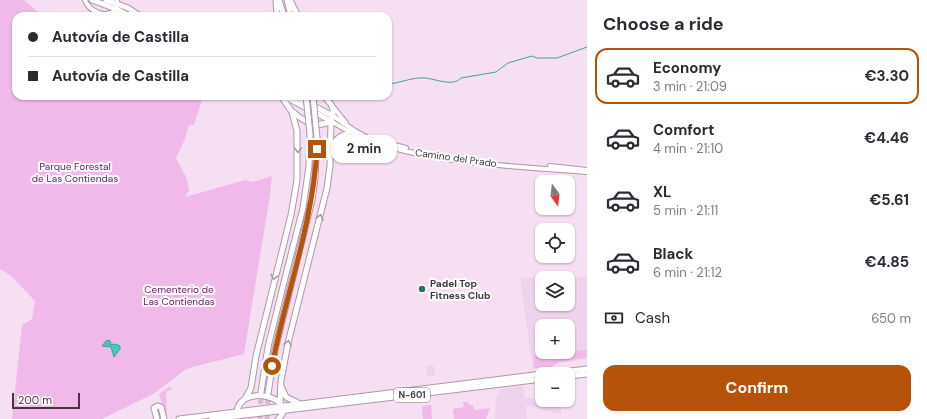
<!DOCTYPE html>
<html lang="en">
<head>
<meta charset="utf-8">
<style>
	:root { --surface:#fff; --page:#f2f2f3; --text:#2b2b33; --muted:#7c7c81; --line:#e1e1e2; --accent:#b45309 }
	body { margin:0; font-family:"DM Sans",sans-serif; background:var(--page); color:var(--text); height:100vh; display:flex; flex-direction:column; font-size:15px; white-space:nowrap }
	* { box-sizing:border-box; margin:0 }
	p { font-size:13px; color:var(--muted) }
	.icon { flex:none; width:22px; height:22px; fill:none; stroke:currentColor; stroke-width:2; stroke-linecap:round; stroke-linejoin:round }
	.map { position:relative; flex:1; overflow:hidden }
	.side { display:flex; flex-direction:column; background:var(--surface); width:340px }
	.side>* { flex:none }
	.guide { position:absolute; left:12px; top:12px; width:380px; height:88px; border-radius:12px; box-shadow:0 1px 3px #0004; display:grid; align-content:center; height:88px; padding:0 16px; background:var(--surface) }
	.needle { width:26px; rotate:165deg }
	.buttons { position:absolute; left:535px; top:175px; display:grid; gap:8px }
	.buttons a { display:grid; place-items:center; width:40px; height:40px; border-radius:8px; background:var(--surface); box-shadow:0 1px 3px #0004; font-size:20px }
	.scale { position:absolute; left:12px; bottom:10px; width:68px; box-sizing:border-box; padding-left:4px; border:2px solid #413840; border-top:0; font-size:11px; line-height:14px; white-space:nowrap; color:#413840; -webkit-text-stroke:3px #fff; paint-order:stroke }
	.end { position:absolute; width:18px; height:18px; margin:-9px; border:5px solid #b45309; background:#fff; box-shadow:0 0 0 2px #fff }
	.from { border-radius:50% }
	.bubble { position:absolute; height:28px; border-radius:12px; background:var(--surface); box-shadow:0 1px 3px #0004; font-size:13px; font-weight:700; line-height:28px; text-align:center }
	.guide b { display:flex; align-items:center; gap:14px; height:38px; font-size:15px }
	.guide b+b { border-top:1px solid var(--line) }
	.guide i { width:10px; height:10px; background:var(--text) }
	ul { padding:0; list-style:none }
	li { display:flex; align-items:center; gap:12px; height:56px; margin:0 8px 6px; padding:0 8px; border:2px solid transparent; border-radius:12px }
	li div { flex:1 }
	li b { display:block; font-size:15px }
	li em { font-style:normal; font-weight:700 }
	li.on { border-color:var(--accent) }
	li>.icon { width:36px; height:36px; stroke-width:1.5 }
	h2 { padding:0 16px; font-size:18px; line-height:48px }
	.pay { display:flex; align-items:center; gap:10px; height:44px; padding:0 16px; font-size:15px }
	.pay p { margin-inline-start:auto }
	.action { display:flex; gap:8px; margin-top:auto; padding:8px 16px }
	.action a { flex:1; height:46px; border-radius:12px; background:var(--accent); color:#fff; font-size:16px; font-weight:700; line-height:46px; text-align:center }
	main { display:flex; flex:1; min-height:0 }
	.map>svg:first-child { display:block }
	.built { fill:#efd2eb; fill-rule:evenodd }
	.green { fill:#f1b9e9 }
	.water { fill:#43cabf; stroke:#429e99 }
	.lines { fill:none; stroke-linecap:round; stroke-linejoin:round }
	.stream { stroke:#429e99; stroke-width:1 }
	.highway-tunnel { stroke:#d2becf; stroke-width:5; stroke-dasharray:5 2.5; stroke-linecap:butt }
	.major-casing { stroke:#ad97a9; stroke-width:6 }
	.highway-casing { stroke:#ad97a9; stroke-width:7 }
	.major { stroke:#fff; stroke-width:4 }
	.highway { stroke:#fff; stroke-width:5 }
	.highway-bridge-casing { stroke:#ad97a9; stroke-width:7; stroke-linecap:butt }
	.highway-bridge { stroke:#fff; stroke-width:5 }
	.oneway { stroke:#a09ca0 }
	.route { stroke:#b45309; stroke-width:5 }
	.poi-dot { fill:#28716b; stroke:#fff; stroke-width:1.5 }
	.labels { text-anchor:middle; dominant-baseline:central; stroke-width:4; stroke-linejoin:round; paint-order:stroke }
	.shield { fill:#fff; stroke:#7a7479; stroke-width:1 }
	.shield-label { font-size:9px; font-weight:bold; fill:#413840 }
	.street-label { font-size:10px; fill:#413840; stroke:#fff }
	.park-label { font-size:10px; fill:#681562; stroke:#fff }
	.poi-label { font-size:10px; font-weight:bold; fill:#413840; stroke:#fff; text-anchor:start }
</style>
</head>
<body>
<main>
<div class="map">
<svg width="587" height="419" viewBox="0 0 587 419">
	<rect width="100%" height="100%" fill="#f6dff3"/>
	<g class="built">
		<path d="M574,276L576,278L587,277V359L559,363L551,367L533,369L520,278ZM542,278H568V304H542ZM542,326H568V352H542Z"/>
		<path d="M426,366H434L435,376H427Z"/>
		<path d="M523,386L524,398L561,401V414L546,411L526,405L527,419H495L496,399L500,389Z"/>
	</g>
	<g class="green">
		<path d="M0,0H24L37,11L49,16H16V96H195L202,98L201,103L194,125H189L185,139L176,158L187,179L189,191L185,197L245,180L253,182L272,176L270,195L244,354L193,367L185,370L153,394L102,419H12L22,325L32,319L35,301L11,276L0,269Z"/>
		<path d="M587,350V358L562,361L551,367L534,368L533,356Z"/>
		<path d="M171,386V390L166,391L167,414H165L159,394Z"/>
		<path d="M463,402H468L469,405H473L474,410L490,408L486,419H454L453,409L464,407Z"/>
		<path d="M431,405L432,419H423L422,406Z"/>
	</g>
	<path class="water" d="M109,340L111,342L110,345L115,344L120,346V349L114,357L111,347L102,346L106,341Z"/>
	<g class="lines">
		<path class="stream" d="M388,84C401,83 412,77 425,78C436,79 453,87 461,78L496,72L508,63L532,56L537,58H557L587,47"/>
		<g class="highway-tunnel">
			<path d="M260,419L261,393"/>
			<path d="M267,419L268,394"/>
		</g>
		<g class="major-casing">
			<g id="major">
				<path d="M85,0C90,16 120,21 117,0"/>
				<path d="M333,107L346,123"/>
				<path d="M333,116L355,131L366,137"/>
				<path d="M331,121C341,127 350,133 361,137C374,144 390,147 405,151C464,165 526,167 587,172"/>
				<path d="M391,144L406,148"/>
				<path d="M331,149C335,138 340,134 351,133"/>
				<path d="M550,166L587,170"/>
			</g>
		</g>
		<g class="highway-casing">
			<g id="highway">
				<path d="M92,0L116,9L130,16"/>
				<path d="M106,0L128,8L140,16"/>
				<path d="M276,0L277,16"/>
				<path d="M279,0L284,16"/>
				<path d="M287,0L291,16"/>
				<path d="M290,0L298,16"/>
				<path d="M108,14L126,16"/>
				<path d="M284,96L331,121"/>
				<path d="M295,96L333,116"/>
				<path d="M293,112C304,122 317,129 331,121"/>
				<path d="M545,374L587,369"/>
				<path d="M568,376L587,374"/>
				<path d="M282,388L286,397L298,403"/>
				<path d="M261,392L268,347L286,274L303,208L309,166L310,134"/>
				<path d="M268,393L275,350L312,200L315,178L317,138"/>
				<path d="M245,399L251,388L256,356L291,215L297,180V131L292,112L281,96"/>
				<path d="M280,402L281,381L288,343L327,188L330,166L331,121C336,110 332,103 323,96"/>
				<path d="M237,413C238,382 301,398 278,419"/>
				<path d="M157,419L154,408L158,406L161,407L164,419"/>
				<path d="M179,419L542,374"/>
				<path d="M212,419L542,379"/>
			</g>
		</g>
		<use href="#major" class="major"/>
		<use href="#highway" class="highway"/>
		<g class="highway-bridge-casing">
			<g id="highway-bridge">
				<path d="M306,96L310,134"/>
				<path d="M313,96L317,138"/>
			</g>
		</g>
		<use href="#highway-bridge" class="highway-bridge"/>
	</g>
	<defs><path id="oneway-chevron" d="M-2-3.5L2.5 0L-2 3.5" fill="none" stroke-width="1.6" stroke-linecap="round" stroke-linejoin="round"/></defs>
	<g class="oneway">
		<use href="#oneway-chevron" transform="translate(298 150) rotate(90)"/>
		<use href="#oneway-chevron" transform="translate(320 217) rotate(-75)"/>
		<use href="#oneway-chevron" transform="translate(274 277) rotate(104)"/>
		<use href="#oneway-chevron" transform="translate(288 343) rotate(-78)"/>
	</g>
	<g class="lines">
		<path class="route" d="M272,366C286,293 313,223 317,149"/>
	</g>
	<circle class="poi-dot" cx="422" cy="289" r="4"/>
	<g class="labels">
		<rect class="shield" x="394" y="388" width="36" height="14" rx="3"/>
		<g class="shield-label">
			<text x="412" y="395">N-601</text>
		</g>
		<g class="street-label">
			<text transform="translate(456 158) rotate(8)">Camino del Prado</text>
		</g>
		<g class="park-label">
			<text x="75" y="166">Parque Forestal<tspan x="75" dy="12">de Las Contiendas</tspan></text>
			<text x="179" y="289">Cementerio de<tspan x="179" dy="12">Las Contiendas</tspan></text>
		</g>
		<g class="poi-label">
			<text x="430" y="283">Padel Top<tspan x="430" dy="12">Fitness Club</tspan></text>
		</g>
	</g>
</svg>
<div class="buttons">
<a><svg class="needle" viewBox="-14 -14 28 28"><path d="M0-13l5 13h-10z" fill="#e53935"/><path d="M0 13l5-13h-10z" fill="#7c7c81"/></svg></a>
<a><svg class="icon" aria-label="locate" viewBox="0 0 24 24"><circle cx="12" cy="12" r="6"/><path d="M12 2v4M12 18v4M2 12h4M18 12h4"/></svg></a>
<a><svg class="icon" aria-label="layers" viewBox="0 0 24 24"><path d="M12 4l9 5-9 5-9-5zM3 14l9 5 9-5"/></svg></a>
<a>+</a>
<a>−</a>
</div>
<div class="scale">200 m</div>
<i class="end from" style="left:272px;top:366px"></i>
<i class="end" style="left:317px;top:149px"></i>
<div class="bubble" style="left:331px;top:135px;width:66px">2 min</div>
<div class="guide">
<b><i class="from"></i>Autovía de Castilla</b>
<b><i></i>Autovía de Castilla</b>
</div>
</div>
<section class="side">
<h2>Choose a ride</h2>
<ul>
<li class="on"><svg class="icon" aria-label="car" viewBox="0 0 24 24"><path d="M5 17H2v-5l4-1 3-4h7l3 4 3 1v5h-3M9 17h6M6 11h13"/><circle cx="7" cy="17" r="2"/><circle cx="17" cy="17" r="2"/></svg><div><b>Economy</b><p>3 min · 21:09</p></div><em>€3.30</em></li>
<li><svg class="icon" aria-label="car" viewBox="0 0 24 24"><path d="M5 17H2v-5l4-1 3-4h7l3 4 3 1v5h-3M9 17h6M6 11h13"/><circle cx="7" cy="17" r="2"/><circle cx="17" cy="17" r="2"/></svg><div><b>Comfort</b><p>4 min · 21:10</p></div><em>€4.46</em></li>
<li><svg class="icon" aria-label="car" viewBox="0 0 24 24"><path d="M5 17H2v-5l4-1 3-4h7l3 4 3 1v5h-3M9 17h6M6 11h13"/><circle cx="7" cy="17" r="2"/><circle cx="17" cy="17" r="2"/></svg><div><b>XL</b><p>5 min · 21:11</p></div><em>€5.61</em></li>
<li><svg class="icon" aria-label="car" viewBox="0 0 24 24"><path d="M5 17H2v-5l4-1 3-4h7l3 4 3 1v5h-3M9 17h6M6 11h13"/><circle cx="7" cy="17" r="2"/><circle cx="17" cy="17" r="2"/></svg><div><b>Black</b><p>6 min · 21:12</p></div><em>€4.85</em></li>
</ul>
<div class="pay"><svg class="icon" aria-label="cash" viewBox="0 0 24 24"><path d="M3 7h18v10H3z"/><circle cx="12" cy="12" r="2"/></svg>Cash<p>650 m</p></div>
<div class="action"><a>Confirm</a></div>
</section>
</main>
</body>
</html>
